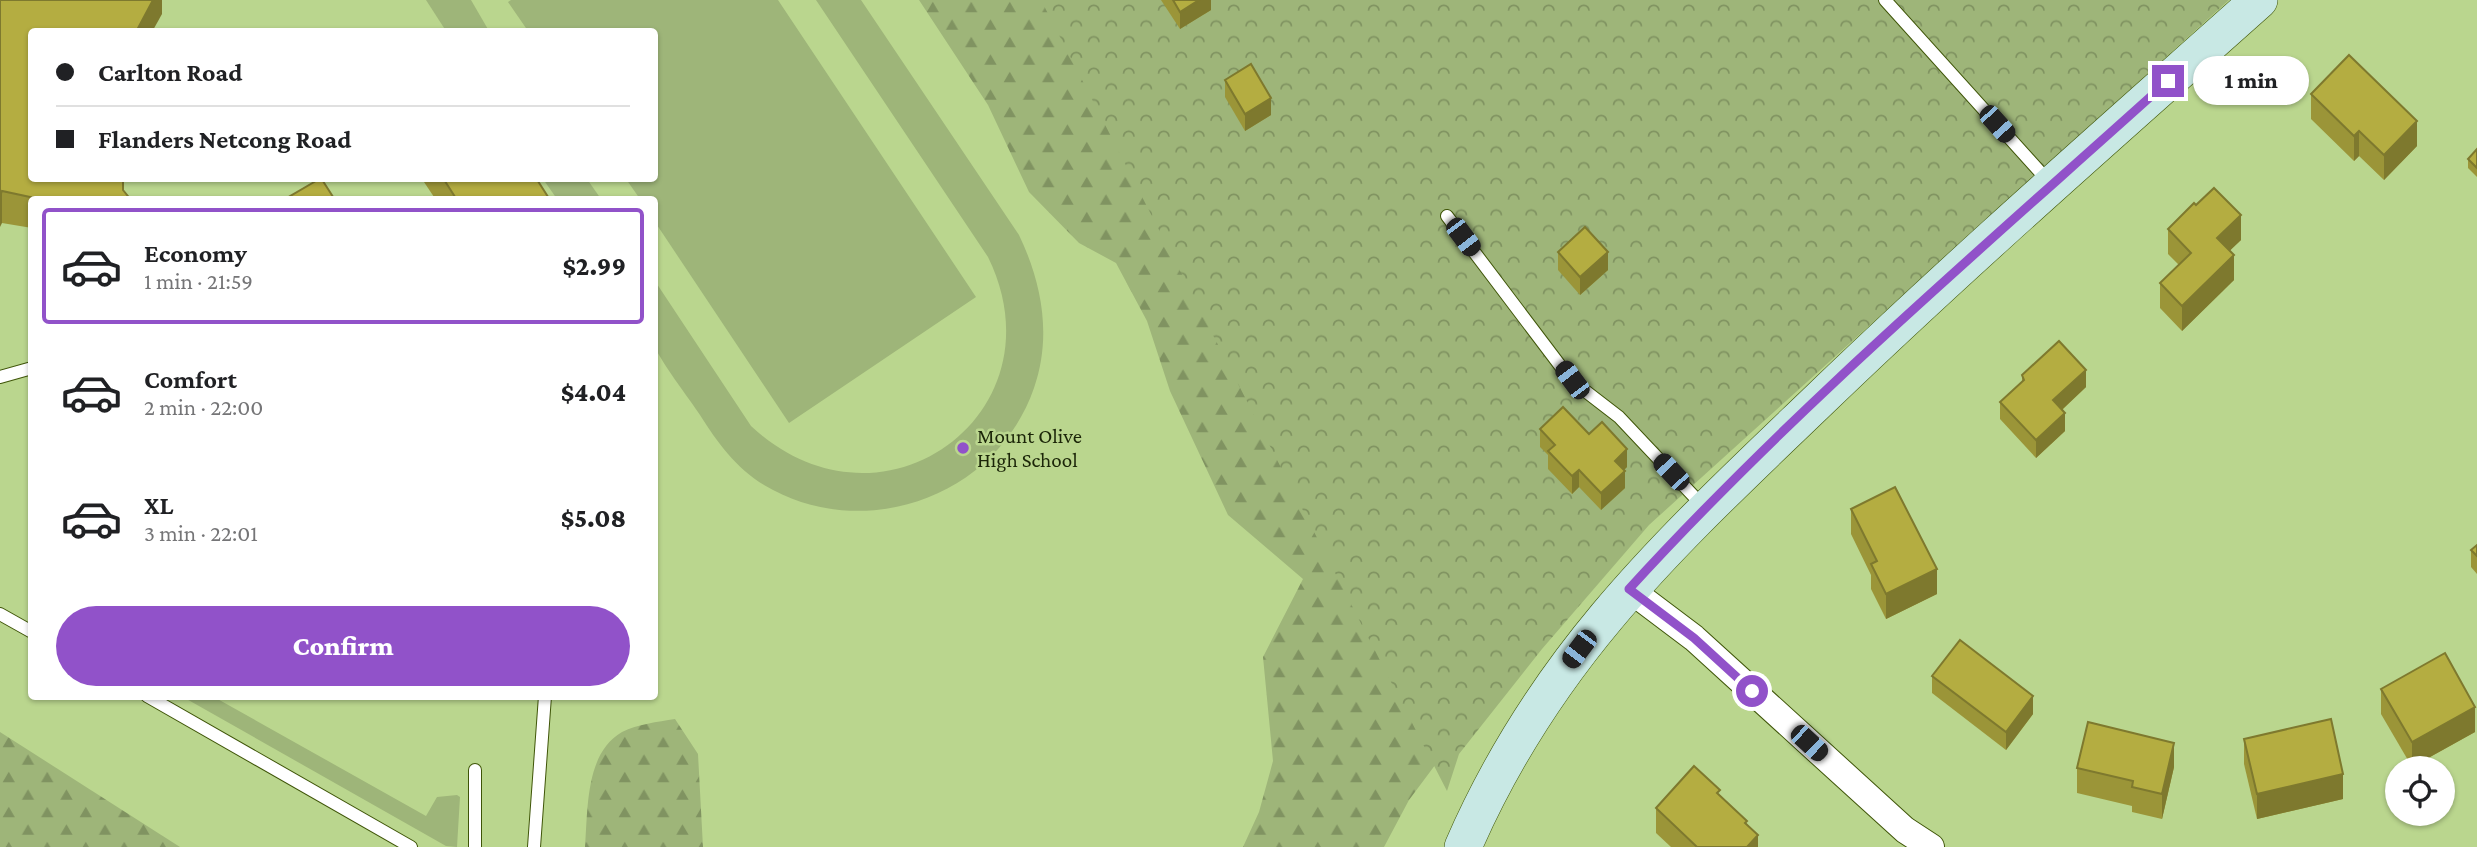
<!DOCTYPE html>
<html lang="en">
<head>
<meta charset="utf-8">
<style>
	:root { --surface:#fff; --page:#f6f6f6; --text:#202124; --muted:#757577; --line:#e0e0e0; --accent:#9152c9 }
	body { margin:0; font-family:"Crimson Pro",serif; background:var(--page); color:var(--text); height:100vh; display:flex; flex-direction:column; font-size:26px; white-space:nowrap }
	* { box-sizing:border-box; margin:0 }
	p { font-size:23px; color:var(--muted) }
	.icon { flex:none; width:38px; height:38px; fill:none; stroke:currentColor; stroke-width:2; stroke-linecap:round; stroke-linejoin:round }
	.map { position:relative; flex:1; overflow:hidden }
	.details { position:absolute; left:28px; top:196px; width:630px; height:504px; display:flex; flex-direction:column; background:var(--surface); border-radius:7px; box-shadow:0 2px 5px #0004 }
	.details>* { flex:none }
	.guide { position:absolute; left:28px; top:28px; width:630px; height:154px; border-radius:7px; box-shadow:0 2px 5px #0004; display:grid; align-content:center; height:154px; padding:0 28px; background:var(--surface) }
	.buttons { position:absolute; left:2385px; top:756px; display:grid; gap:14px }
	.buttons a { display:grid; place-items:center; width:70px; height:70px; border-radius:50%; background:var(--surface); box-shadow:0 2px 5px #0004; font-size:35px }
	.end { position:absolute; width:32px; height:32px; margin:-16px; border:9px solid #9152c9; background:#fff; box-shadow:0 0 0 4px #fff }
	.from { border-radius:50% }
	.bubble { position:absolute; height:49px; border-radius:24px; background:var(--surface); box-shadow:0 2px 5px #0004; font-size:23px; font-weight:800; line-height:49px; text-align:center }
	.car { position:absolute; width:21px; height:42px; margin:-21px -10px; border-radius:9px; box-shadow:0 0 5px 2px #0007; background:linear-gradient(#222 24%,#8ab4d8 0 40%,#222 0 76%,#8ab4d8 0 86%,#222 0) }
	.guide b { display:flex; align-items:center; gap:24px; height:66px; font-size:26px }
	.guide b+b { border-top:2px solid var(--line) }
	.guide i { width:18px; height:18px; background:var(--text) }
	ul { padding:12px 0 0; list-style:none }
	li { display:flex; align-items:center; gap:21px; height:116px; margin:0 14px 10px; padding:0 14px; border:4px solid transparent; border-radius:7px }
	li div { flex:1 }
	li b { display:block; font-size:26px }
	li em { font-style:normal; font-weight:800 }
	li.active { border-color:var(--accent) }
	li>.icon { width:63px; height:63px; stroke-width:1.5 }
	.primary-button { display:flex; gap:14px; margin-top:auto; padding:14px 28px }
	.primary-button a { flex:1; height:80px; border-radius:42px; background:var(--accent); color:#fff; font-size:28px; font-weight:800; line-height:80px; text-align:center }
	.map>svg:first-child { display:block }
	.green { fill:#9eb579 }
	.forest { fill:url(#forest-firs) }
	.park { fill:url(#park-crowns) }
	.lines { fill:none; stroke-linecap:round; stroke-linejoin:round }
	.lane-casing { stroke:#3f5508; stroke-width:14 }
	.street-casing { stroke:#3f5508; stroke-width:28 }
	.secondary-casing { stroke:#3f5508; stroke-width:38 }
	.lane { stroke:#fff; stroke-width:12 }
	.street { stroke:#fff; stroke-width:26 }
	.secondary { stroke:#c8e8e4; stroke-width:37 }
	.wall { fill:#9b9538 }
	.shaded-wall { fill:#7e792e }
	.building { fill:#b4ad41; stroke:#7e792e; stroke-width:2 }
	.route { stroke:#9152c9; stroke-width:9 }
	.poi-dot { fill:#9152c9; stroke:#bad68e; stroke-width:2.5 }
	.labels { text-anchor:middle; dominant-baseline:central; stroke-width:5; stroke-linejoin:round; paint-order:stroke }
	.poi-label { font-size:21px; fill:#1b2508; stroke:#bad68e; text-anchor:start }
</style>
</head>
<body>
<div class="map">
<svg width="2477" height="847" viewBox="0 0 2477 847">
	<defs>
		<pattern id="forest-firs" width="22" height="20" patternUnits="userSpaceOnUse" patternTransform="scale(1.75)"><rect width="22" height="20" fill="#9eb579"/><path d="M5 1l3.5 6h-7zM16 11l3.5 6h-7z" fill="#809361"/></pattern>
		<pattern id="park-crowns" width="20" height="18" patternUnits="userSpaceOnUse" patternTransform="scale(1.75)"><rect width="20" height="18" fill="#9eb579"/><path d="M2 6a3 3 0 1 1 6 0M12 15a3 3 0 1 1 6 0" fill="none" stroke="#809361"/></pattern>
	</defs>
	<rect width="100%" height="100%" fill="#bad68e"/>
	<g class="green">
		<path d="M426,0H471L489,31H446Z"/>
		<path d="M511,0H778L976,297L789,423L655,222L654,200L640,199L626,179L654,178V32L528,31L508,2Z"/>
		<path d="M816,0H861L1019,235C1042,283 1052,336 1034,388C996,498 862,544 764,485C736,468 717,442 700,415C691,401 657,357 654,344C651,324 654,301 655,281L751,426C880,547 1065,414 988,257Z"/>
		<path d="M543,179H587L601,199H557Z"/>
		<path d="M183,697H214L426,816L437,797L457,795L460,797L457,847L446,846Z"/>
	</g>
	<g class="forest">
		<path d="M919,0H1117L1471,717L1409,800L1384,847H1243L1259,812L1273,761L1263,657L1303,579L1228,515L1170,391L1147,321L1116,263L1079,243L1029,192L988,105Z"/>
		<path d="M675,719L698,754L703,847H585C588,810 585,753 622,732C638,724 657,722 675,719Z"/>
		<path d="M0,732L180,847H0Z"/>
	</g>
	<path class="park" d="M1041,0H2229L1649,525L1542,649L1459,754L1447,791Z"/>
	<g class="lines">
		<g class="lane-casing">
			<g id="lane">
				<path d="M1885,0L2050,183"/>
				<path d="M1447,216L1571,380L1619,417L1703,506"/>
				<path d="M0,377L32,368"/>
				<path d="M0,614L32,632"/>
				<path d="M147,696L411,847"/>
				<path d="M475,847V770"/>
				<path d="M534,847L545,696"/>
			</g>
		</g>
		<g class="street-casing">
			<path id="street" d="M1629,589L1694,638L1905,830L1931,847"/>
		</g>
		<g class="secondary-casing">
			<path id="secondary" d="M1463,847C1546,656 1669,544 1815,404C1959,265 2110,133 2259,0"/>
		</g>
		<use href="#lane" class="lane"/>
		<use href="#street" class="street"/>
		<use href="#secondary" class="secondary"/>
	</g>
	<g class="wall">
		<path d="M0,0H162V14L32,32L123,190L131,200H32V228L2,223Z"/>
		<path d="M1161,0H1211V10L1180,29Z"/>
		<path d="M1225,80L1271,115L1245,131L1225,97Z"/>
		<path d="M2311,94L2417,146L2384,180L2359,156L2354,161L2311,119Z"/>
		<path d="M2477,149V177L2468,168V159Z"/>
		<path d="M424,178H536L550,200H436L424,182Z"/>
		<path d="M2168,229L2241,240L2229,251L2234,280L2182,331L2160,308V283L2179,265L2168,254Z"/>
		<path d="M1558,252L1608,270L1580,295L1558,270Z"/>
		<path d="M2022,375L2086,387L2062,410L2065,431L2036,458L2000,419V402L2022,382Z"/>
		<path d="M1540,429L1589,434L1627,467L1624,470L1625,488L1601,510L1579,487L1572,494L1548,469V455L1540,447Z"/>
		<path d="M1851,509L1937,594L1886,619L1871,589V575L1851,534Z"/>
		<path d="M2477,545V574L2471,567V550Z"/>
		<path d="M1932,676L2033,714L2006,750L1932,693Z"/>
		<path d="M2381,689L2475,732L2412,767L2381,714Z"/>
		<path d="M2244,739L2343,799L2257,819L2244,764Z"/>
		<path d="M2174,767L2162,819L2132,812V806L2077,793V768Z"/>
		<path d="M1720,795L1747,824L1758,847H1671L1656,833V808Z"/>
	</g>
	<g class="shaded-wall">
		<path d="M153,0H162V14L152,32H136Z"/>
		<path d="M1199,0H1211V10L1180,29V12Z"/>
		<path d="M1271,98V115L1245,131V114Z"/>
		<path d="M2417,121V146L2384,180V155Z"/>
		<path d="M2359,131V156L2354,161V136Z"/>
		<path d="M2,191V223L0,227V196Z"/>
		<path d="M2241,215V240L2217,263V238Z"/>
		<path d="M1608,252V270L1580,295V277Z"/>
		<path d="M2234,255V280L2182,331V306Z"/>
		<path d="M657,358V390L654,391V360Z"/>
		<path d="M2086,370V387L2053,418V400Z"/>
		<path d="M2065,413V431L2036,458V440Z"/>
		<path d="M1627,449V467L1615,478V461Z"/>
		<path d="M1579,470V487L1572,494V476Z"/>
		<path d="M1625,471V488L1601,510V493Z"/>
		<path d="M1937,569V594L1886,619V594Z"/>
		<path d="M2033,696V714L2006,750V732Z"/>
		<path d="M2475,707V732L2412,767V742Z"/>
		<path d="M2174,743V767L2162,819V794Z"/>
		<path d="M2343,774V799L2257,819V794Z"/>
		<path d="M1758,835V847H1747Z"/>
	</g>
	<g class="building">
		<path d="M0,0H153L136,32H32V178H123V190L131,200H44L2,191L0,196Z"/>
		<path d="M1173,0H1199L1180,12Z"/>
		<path d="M2349,55L2417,121L2384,155L2359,131L2354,136L2311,94Z"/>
		<path d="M1251,64L1271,98L1245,114L1225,80Z"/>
		<path d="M2477,149V168L2468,159Z"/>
		<path d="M321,178L335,200H288L287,198Z"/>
		<path d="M443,178H536L550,200H457Z"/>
		<path d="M2214,188L2241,215L2217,238L2234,255L2182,306L2160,283L2191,253L2168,229L2194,203L2196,205Z"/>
		<path d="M1585,227L1608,252L1580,277L1558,252Z"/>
		<path d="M2059,341L2086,370L2053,400L2065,413L2036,440L2000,402L2024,380L2022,375Z"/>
		<path d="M1563,407L1589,434L1602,422L1627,449L1615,461L1625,471L1601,493L1579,470L1572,476L1548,451L1555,445L1540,429Z"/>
		<path d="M1895,487L1937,569L1886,594L1871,564L1877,561L1851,509Z"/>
		<path d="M2477,545V556L2471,550Z"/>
		<path d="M1960,640L2033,696L2006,732L1932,676Z"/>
		<path d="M2445,653L2475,707L2412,742L2381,689Z"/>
		<path d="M2331,719L2343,774L2257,794L2244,739Z"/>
		<path d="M2088,722L2174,743L2162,794L2132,787L2133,781L2077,768Z"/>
		<path d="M1694,766L1720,790L1717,793L1747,821L1745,823L1758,835L1747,847H1697L1656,808Z"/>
	</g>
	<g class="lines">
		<path class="route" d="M1752,691L1694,638L1629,589C1795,407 1985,246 2168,81"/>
	</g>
	<circle class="poi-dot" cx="963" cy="448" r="7"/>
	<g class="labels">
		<g class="poi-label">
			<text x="977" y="436">Mount Olive<tspan x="977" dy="24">High School</tspan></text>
		</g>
	</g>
</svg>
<div class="buttons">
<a><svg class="icon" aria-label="locate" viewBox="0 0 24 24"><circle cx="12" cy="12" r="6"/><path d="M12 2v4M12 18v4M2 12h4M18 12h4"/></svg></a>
</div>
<i class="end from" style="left:1752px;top:691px"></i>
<i class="end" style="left:2168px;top:81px"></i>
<div class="bubble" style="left:2193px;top:56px;width:116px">1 min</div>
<i class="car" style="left:1997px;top:124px;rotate:138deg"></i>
<i class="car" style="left:1463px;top:237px;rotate:143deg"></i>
<i class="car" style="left:1572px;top:380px;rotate:323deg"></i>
<i class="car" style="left:1671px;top:472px;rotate:317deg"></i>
<i class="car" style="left:1579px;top:649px;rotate:217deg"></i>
<i class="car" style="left:1809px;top:743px;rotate:133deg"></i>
<div class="guide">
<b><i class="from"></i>Carlton Road</b>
<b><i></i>Flanders Netcong Road</b>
</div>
<section class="details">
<ul>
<li class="active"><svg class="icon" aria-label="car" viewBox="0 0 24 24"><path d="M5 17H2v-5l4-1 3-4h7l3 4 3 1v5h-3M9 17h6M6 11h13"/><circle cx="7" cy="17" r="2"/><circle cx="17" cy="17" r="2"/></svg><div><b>Economy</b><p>1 min · 21:59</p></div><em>$2.99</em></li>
<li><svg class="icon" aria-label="car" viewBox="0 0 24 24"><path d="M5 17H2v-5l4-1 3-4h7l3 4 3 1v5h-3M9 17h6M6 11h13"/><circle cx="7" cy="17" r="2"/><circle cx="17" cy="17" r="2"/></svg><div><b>Comfort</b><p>2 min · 22:00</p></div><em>$4.04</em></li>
<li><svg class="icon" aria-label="car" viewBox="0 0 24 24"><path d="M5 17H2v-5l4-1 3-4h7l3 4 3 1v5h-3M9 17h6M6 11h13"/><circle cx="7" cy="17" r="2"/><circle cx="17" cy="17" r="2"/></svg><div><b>XL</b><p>3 min · 22:01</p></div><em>$5.08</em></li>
</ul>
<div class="primary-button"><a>Confirm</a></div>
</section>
</div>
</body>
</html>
